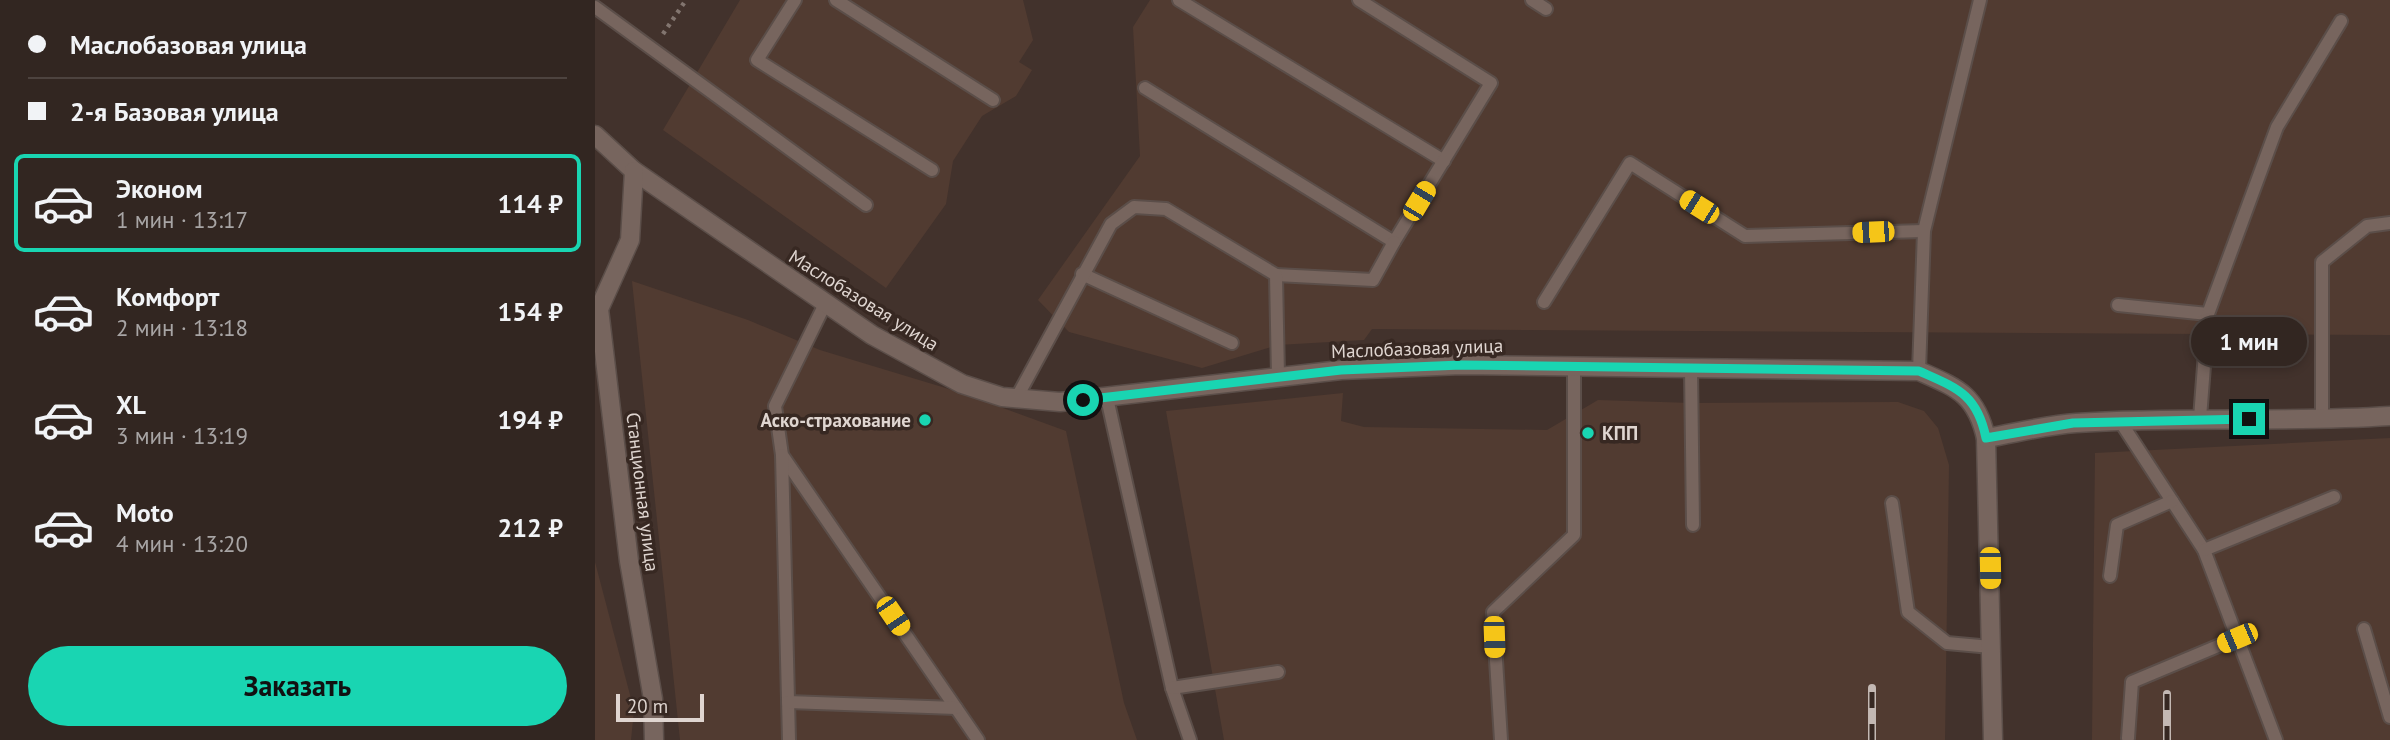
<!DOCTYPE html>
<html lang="ru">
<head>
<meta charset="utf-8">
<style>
	:root { --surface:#322621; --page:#3a2e2a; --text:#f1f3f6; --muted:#a8a5a5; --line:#4d433f; --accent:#19d5b2 }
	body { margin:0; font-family:"PT Sans",sans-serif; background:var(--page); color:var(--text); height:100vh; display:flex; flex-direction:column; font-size:26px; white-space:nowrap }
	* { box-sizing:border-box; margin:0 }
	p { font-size:23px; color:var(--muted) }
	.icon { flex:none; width:38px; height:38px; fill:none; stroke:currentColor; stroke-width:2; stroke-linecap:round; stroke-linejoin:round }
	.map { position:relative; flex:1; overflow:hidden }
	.sheet { display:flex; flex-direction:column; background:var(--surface); width:595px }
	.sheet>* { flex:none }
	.top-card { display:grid; align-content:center; height:154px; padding:0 28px; background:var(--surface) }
	.scale { position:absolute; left:21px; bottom:18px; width:88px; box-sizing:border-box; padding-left:7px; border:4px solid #dfd5d0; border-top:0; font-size:19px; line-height:24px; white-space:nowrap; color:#dfd5d0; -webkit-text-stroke:5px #372822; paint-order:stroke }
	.end { position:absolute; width:32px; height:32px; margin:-16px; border:9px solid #19d5b2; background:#111; box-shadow:0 0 0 4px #111 }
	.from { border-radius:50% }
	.bubble { position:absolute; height:49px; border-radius:24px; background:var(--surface); box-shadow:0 4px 10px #0003,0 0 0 2px var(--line); font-size:23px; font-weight:700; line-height:49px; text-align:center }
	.car { position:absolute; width:21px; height:42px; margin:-21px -10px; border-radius:9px; box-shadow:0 0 5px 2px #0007; background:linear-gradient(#f5c518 24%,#345 0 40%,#f5c518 0 76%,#345 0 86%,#f5c518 0) }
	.top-card b { display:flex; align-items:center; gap:24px; height:66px; font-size:26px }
	.top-card b+b { border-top:2px solid var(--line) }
	.top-card i { width:18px; height:18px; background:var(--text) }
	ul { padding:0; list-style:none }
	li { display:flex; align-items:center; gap:21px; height:98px; margin:0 14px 10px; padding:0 14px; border:4px solid transparent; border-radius:10px }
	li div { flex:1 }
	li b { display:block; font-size:26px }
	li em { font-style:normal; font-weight:700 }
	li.selected { border-color:var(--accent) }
	li>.icon { width:63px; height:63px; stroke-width:1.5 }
	.primary-button { display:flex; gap:14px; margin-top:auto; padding:14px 28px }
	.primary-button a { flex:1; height:80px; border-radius:42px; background:var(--accent); color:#111; font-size:28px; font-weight:700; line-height:80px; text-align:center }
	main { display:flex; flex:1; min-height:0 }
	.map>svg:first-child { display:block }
	.built { fill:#513b31 }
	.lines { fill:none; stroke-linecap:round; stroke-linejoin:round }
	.service-casing { stroke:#5b4e49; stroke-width:16 }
	.minor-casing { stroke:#5b4e49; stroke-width:21 }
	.path { stroke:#82756f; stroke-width:4.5; stroke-dasharray:3.5 5; stroke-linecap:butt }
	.service { stroke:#77655e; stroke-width:12 }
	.minor { stroke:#77655e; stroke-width:18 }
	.rail-casing { stroke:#c3b8b3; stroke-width:8 }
	.rail { stroke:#372822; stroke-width:5; stroke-dasharray:16; stroke-linecap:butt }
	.route { stroke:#19d5b2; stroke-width:9 }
	.poi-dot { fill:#19d5b2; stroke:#372822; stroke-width:2.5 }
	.labels { text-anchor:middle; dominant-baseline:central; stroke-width:7; stroke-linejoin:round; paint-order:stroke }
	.street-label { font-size:19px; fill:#dfd5d0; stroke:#372822 }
	.poi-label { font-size:19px; font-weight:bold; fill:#dfd5d0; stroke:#372822; text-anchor:end }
</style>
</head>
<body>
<main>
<section class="sheet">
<div class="top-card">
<b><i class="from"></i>Маслобазовая улица</b>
<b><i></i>2-я Базовая улица</b>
</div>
<ul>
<li class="selected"><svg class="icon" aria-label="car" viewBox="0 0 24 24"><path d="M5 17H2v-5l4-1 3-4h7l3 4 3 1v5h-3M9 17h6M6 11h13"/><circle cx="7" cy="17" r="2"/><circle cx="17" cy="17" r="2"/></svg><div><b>Эконом</b><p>1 мин · 13:17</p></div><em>114 ₽</em></li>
<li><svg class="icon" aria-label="car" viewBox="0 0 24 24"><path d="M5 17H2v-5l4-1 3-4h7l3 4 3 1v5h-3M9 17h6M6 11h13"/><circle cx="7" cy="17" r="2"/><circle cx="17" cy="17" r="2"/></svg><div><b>Комфорт</b><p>2 мин · 13:18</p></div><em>154 ₽</em></li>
<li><svg class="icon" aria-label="car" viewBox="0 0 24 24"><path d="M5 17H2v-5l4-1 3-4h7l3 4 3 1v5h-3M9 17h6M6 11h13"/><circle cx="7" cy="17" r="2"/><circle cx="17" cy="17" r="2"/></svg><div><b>XL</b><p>3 мин · 13:19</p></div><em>194 ₽</em></li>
<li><svg class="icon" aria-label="car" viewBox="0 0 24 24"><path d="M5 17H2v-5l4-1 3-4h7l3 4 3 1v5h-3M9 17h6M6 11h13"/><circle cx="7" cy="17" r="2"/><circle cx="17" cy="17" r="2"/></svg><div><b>Moto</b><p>4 мин · 13:20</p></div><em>212 ₽</em></li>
</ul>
<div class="primary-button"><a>Заказать</a></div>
</section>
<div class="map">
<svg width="1795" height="740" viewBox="0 0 1795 740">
	<rect width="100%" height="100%" fill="#42322c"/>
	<g class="built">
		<path d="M145,0H428L438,40L424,62L437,70L421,96L387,116L358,161L351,204L291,288L68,130Z"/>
		<path d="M555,0H1795V335L777,329L769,340L683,345L607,368L474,332L443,300L545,156L538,27Z"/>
		<path d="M37,281L153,320L225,350L367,393L471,431L529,703L542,740H85Z"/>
		<path d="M748,393L746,421L769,427L952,430L1003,400L1097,403L1303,402L1329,411L1343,428L1354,465L1350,740H629L571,411Z"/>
		<path d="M1795,438V740H1497L1500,453Z"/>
		<path d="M0,562L39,710L36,740H0Z"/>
	</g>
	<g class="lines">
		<g class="service-casing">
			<g id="service">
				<path d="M200,0L162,60L337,170"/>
				<path d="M241,0L398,100"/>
				<path d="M584,0L849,161"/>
				<path d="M937,0L951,9"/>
				<path d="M0,7L271,205"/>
				<path d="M550,88L799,242L896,83L764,0"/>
				<path d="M487,274L637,343"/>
				<path d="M681,275L778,280L799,242"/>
				<path d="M949,302L1035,163L1150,236L1329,231"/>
				<path d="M230,304L180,406L187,455L383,740"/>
				<path d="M1523,305L1613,314"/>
				<path d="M1096,368L1098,525"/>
				<path d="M1324,371L1329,231L1385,0"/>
				<path d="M512,398L577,688L595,740"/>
				<path d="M421,399L516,224L539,207L571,209L681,275L683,376"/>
				<path d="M1605,418L1613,314L1682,127L1746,21"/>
				<path d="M1727,420V262L1772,226L1795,223"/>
				<path d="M1525,421L1609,550L1681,740"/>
				<path d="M187,455L194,740"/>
				<path d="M1297,503L1313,612L1352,643L1396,647"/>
				<path d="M1609,550L1739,497"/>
				<path d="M1515,576L1522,525L1577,501"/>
				<path d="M1769,629L1795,717"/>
				<path d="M577,688L683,672"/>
				<path d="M193,702L361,708"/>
				<path d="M1533,738L1537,682L1642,638"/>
				<path d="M906,740L898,612L979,535V367"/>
			</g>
		</g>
		<g class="minor-casing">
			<g id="minor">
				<path d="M0,135L39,171L277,335L367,384L407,397L465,402L746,370L866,365L1324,371C1362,388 1381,394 1391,438L1398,740"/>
				<path d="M39,171L35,240L4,309L34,561L58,699L59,740"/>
				<path d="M1391,438C1421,433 1451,425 1481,423C1586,416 1690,423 1795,416"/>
			</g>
		</g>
		<path class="path" d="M68,34L91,0"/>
		<use href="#service" class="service"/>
		<use href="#minor" class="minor"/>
		<g class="rail-casing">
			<g id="rail">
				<path d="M1572,694V740"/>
				<path d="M1277,740V688"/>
			</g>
		</g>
		<use href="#rail" class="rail"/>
	</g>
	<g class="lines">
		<path class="route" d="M488,400L746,370L866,365L1324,371C1362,388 1382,394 1391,438L1478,423L1654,419"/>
	</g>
	<g class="poi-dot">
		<circle cx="330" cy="420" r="7"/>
		<circle cx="993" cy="433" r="7"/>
	</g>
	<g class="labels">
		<g class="street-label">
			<text transform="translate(269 300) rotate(32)">Маслобазовая улица</text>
			<text transform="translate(822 348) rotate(-2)">Маслобазовая улица</text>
			<text transform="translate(48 492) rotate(83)">Станционная улица</text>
		</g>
		<g class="poi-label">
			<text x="316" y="420">Аско-страхование</text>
			<text x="1007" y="433" text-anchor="start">КПП</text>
		</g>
	</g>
</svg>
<div class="scale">20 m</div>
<i class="end from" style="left:488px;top:400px"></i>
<i class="end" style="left:1654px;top:419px"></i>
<div class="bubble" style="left:1596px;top:317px;width:116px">1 мин</div>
<i class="car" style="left:824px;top:201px;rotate:31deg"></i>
<i class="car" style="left:1104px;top:207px;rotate:302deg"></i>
<i class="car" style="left:1278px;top:232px;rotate:268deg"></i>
<i class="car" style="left:1395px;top:568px;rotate:179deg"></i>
<i class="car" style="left:298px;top:616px;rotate:146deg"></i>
<i class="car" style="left:899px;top:637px;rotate:178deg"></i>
<i class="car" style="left:1642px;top:638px;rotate:247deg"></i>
</div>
</main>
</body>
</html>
